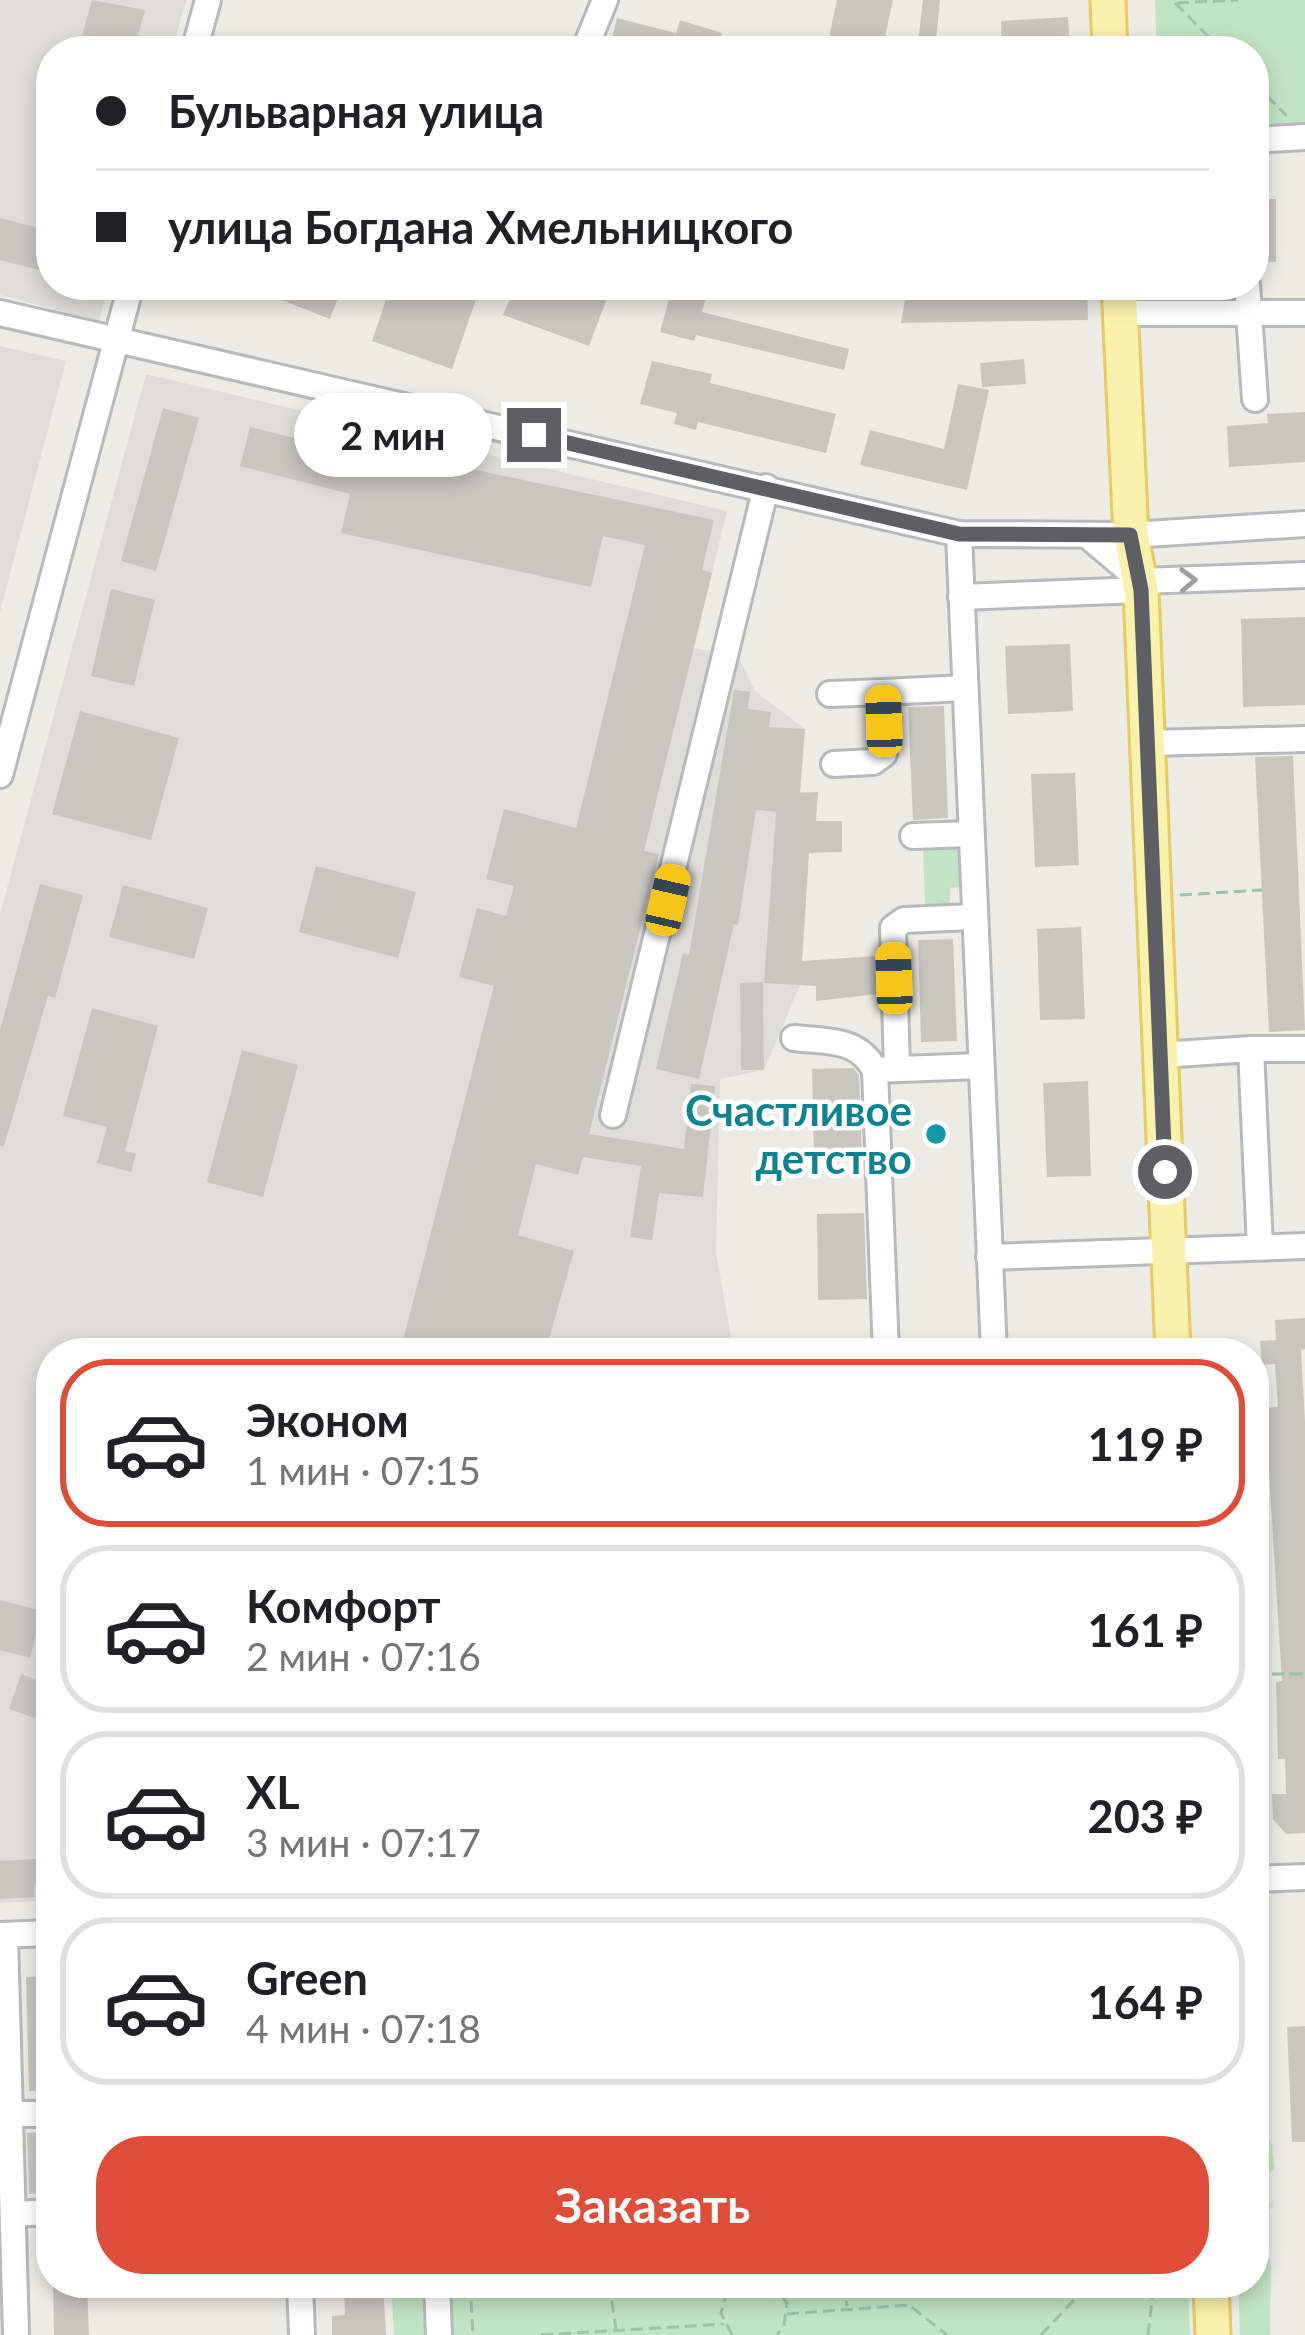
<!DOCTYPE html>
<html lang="ru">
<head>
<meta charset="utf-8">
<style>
	:root { --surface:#fff; --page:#f6f6f6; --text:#202124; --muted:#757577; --line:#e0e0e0; --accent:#df4c38 }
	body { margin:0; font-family:Lato,sans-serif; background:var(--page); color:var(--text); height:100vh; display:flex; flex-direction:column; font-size:45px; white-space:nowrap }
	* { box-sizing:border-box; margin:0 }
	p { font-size:39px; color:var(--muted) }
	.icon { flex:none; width:66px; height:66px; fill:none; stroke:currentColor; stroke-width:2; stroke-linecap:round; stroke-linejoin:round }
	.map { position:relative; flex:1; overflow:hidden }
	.drawer { position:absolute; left:36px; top:1338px; width:1233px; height:960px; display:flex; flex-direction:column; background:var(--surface); border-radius:48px; box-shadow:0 6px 18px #0003 }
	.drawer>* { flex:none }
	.top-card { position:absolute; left:36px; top:36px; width:1233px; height:264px; border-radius:48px; box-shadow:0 6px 18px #0003; display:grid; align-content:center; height:264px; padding:0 60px; background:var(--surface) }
	.end { position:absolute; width:54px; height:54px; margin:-27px; border:15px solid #5c5f63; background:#fff; box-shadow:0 0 0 6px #fff }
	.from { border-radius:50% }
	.bubble { position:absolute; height:84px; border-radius:42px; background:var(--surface); box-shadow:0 6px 18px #0003; font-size:39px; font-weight:700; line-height:84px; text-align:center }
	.car { position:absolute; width:36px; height:72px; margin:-36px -18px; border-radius:15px; box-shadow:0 0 9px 3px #0007; background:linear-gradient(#f5c518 24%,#345 0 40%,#f5c518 0 76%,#345 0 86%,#f5c518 0) }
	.top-card b { display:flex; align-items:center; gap:42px; height:114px; font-size:45px }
	.top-card b+b { border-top:3px solid var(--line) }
	.top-card i { width:30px; height:30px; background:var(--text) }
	ul { padding:21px 0 0; list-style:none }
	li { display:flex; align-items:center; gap:36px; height:168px; margin:0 24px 18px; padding:0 36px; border:6px solid var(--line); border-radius:48px }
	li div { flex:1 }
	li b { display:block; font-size:45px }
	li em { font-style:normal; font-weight:700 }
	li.current { border-color:var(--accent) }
	li>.icon { width:108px; height:108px; stroke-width:1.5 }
	.button { display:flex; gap:24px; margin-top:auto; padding:24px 60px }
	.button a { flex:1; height:138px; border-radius:48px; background:var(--accent); color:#fff; font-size:48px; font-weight:700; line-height:138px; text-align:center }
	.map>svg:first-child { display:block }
	.industrial { fill:#dfddd8 }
	.green { fill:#c1e4c3 }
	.building { fill:#c9c6c0 }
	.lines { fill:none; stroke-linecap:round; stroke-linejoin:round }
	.minor-casing { stroke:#b6b9bd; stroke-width:30 }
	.major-casing { stroke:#e9c961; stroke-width:39 }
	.path { stroke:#9bc4a9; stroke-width:3; stroke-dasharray:12 6; stroke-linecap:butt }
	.minor { stroke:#fff; stroke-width:24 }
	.major { stroke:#faf1ac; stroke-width:33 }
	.oneway { stroke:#9d9fa1 }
	.route { stroke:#5c5f63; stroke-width:15 }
	.culture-dot { fill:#0f9aa8; stroke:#fff; stroke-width:4.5 }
	.labels { text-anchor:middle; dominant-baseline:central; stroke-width:9; stroke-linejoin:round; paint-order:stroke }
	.culture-label { font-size:42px; font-weight:bold; fill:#0d838f; stroke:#fff; text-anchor:end }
</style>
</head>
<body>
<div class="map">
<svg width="1305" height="2335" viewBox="0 0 1305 2335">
	<rect width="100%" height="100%" fill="#edece4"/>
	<g class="industrial">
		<path d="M0,0H186L172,51H51V285H108L99,321L0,295Z"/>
		<path d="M0,346L66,361L0,612Z"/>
		<path d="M146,374L727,511L694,648L738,656L755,691L805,729L800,792H818L816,815L797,813L793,864L808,865L800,985L764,1070L720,1079L716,1253L734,1353H51V1901L0,1903V914Z"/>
	</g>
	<g class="green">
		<path d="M1155,0H1305V142L1254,144V51H1157Z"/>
		<path d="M958,845L960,887L950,888V906L925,907L923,847Z"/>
		<path d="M1254,2119L1271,2140L1274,2168L1259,2185L1273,2206L1256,2222L1271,2263L1270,2335H1240L1238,2283H1254Z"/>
		<path d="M391,2283H426L428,2335H394Z"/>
		<path d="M449,2283H1188L1190,2335H451Z"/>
	</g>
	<g class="building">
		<path d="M92,0L145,10L134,51H78Z"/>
		<path d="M837,0H893L882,51H826Z"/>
		<path d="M923,0H940L935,51H917Z"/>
		<path d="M1068,17L1070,48L1002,51L1001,21Z"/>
		<path d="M617,18L676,33L680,20L722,33L716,51H624L610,47Z"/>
		<rect x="1254" y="199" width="22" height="63"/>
		<path d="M0,218L51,231V273L0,260Z"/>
		<path d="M243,285H343L330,319Z"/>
		<path d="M391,285H481L452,369L372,341Z"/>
		<path d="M516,285H612L589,346L503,315Z"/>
		<path d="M673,285H709L702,312L849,349L844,370L696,335L694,341L660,332Z"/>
		<path d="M924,285H1087L1088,320L901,323L906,294Z"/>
		<path d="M1024,359L1026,384L982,387L980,363Z"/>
		<path d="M652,361L712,374L710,383L836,414L826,453L698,422L696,430L674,424L677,413L640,404Z"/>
		<path d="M958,384L989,390L967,490L860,465L870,430L944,449Z"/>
		<path d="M163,408L199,418L156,571L121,561Z"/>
		<path d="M1305,412V462L1229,467L1227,426L1268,423L1267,414Z"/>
		<path d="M250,427L359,454L361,446L714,520L702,570L712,573L644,851L659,854L589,1134L684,1149L691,1084L715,1086L703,1197L659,1193L652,1240L630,1237L641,1166L583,1157L578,1175L536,1164L518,1235L574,1251L545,1353H427L428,1347L403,1341L494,986L459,977L477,908L506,916L514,886L486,879L504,809L576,828L645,545L603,536L591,587L341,533L350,494L240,466Z"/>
		<path d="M111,589L155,600L134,686L91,676Z"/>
		<path d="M1305,617V705L1243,707L1241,619Z"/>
		<path d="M1070,644L1073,711L1008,714L1005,646Z"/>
		<path d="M734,690L750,692L748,709L771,712L769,727L805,729L800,793L818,792L816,821H842V852L809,853L802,961L877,956L878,994L816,1001V986L764,983L776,812L756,810L738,925L734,924L699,1079L656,1069L683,953L689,955Z"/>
		<path d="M944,706L948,818L913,820L908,707Z"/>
		<path d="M80,711L179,738L151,840L52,814Z"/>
		<path d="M1293,756L1305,1030L1269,1032L1255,757Z"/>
		<path d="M1075,773L1079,865L1035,867L1031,774Z"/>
		<path d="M316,866L416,892L398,958L299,932Z"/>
		<path d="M40,884L83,895L55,998L48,996L4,1146H0V1030Z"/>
		<path d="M123,885L208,908L194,959L109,937Z"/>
		<path d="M1081,927L1085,1019L1040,1020L1037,929Z"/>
		<path d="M953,939L957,1041L921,1042L918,940Z"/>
		<path d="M763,982L764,1070H741L740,983Z"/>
		<path d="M92,1008L158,1026L125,1151L136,1154L131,1172L97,1163L107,1127L63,1116Z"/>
		<path d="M242,1050L298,1065L263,1197L207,1182Z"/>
		<path d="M853,1068L859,1075L862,1158L814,1160L812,1069Z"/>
		<path d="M1088,1081L1091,1176L1047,1177L1043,1083Z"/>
		<path d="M864,1213L867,1299L818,1300L817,1214Z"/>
		<path d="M1305,1318V1349L1301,1350L1305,1422V1833L1286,1834L1273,1819L1272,1794H1286L1285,1759H1278L1276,1682L1282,1681L1265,1408L1278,1407L1275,1364L1262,1365L1260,1341L1276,1340L1275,1320Z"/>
		<path d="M0,1600L42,1611L30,1658L0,1650Z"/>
		<path d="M21,1674L51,1685V1724L9,1709Z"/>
		<path d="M51,1858V1884L34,1885V1897L0,1899V1861Z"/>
		<path d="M51,1976V2090L29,2091L26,1977Z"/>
		<path d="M1305,2026V2142H1292L1287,2027Z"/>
		<path d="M51,2132V2193L29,2194L27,2133Z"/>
		<path d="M53,2283H87L89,2335H54Z"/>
		<path d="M344,2283H383L386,2335H332V2316L345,2315Z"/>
	</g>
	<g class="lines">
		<g class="minor-casing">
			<g id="minor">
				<path d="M194,51L208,0"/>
				<path d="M584,51L605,0"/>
				<path d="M1254,140L1305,137"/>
				<path d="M1247,285L1255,399"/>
				<path d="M0,313L959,534L1131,535L1305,524"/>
				<path d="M1120,313H1305"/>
				<path d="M959,534L994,1353"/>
				<path d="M1088,536L1141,581L1305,575"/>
				<path d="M961,597L1141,590"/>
				<path d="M830,694L883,692"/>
				<path d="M1149,743L1305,739"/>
				<path d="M834,764L873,762L884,754L883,692L965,688"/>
				<path d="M0,775L131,285"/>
				<path d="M913,836L971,834"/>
				<path d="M794,1038C828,1042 858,1038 875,1070"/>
				<path d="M1251,1049H1305"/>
				<path d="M1161,1055L1251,1049L1260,1247"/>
				<path d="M897,1069L893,928L904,920L974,917"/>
				<path d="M613,1115L766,487"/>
				<path d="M989,1257L1305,1246"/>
				<path d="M886,1353L875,1070L980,1066"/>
				<path d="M1254,1879L1305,1877"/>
				<path d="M0,1935L51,1933"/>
				<path d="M5,1935L16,2335"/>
				<path d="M0,2114H51"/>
				<path d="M13,2214L51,2212"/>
				<path d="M300,2283L302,2335"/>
				<path d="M437,2283L439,2335"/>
			</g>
		</g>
		<g class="major-casing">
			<g id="major">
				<path d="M1108,0L1110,51"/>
				<path d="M1119,285L1131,535L1141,590L1173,1353"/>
				<path d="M1211,2283L1213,2335"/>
			</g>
		</g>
		<g class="path">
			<path d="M1175,3L1223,51"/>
			<path d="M1177,3L1238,0"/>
			<path d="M1254,83L1287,116"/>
			<path d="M1180,895L1262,890"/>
			<path d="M1254,1674H1305"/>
			<path d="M470,2283L473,2335"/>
			<path d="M609,2283L616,2329"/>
			<path d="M772,2283L787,2303L784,2325L777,2335"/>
			<path d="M845,2283L847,2306"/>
			<path d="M787,2314L909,2305L947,2335"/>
			<path d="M541,2335L724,2324"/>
			<path d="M732,2335L721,2313L727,2292L736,2283"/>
			<path d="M1041,2335L1090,2283"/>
			<path d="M1148,2335L1154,2283"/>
		</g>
		<use href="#minor" class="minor"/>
		<use href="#major" class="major"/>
	</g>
	<defs><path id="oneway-chevron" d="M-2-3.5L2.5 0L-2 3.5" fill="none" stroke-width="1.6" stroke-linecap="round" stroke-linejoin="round" transform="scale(3)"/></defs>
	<use class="oneway" href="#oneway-chevron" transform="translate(1188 580) rotate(-2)"/>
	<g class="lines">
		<path class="route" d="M534,435L959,534L1130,535L1141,590L1165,1172"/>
	</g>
	<circle class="culture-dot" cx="936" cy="1134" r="12"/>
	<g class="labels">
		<g class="culture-label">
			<text x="912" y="1110">Счастливое<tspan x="912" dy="48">детство</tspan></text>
		</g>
	</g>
</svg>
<i class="end from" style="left:1165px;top:1172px"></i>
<i class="end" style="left:534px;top:435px"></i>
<div class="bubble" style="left:294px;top:393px;width:198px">2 мин</div>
<i class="car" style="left:884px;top:721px;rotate:358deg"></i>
<i class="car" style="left:668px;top:900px;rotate:13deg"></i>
<i class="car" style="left:894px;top:978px;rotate:358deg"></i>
<div class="top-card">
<b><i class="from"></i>Бульварная улица</b>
<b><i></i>улица Богдана Хмельницкого</b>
</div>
<section class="drawer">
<ul>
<li class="current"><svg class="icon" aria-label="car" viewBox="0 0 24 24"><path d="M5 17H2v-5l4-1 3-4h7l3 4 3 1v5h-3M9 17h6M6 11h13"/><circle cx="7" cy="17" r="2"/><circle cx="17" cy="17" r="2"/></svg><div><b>Эконом</b><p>1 мин · 07:15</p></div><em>119 ₽</em></li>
<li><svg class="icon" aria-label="car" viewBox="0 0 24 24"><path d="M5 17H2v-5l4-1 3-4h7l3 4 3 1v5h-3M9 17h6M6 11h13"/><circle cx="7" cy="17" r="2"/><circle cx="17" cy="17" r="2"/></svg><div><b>Комфорт</b><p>2 мин · 07:16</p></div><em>161 ₽</em></li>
<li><svg class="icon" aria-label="car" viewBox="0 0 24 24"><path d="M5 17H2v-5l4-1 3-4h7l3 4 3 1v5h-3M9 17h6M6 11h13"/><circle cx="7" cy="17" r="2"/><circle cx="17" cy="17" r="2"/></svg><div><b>XL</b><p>3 мин · 07:17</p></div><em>203 ₽</em></li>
<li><svg class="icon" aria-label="car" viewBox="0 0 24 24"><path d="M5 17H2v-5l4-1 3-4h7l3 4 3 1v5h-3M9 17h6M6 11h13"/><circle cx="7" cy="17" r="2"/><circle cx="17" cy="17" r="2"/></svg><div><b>Green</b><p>4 мин · 07:18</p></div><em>164 ₽</em></li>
</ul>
<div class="button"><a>Заказать</a></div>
</section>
</div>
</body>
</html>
